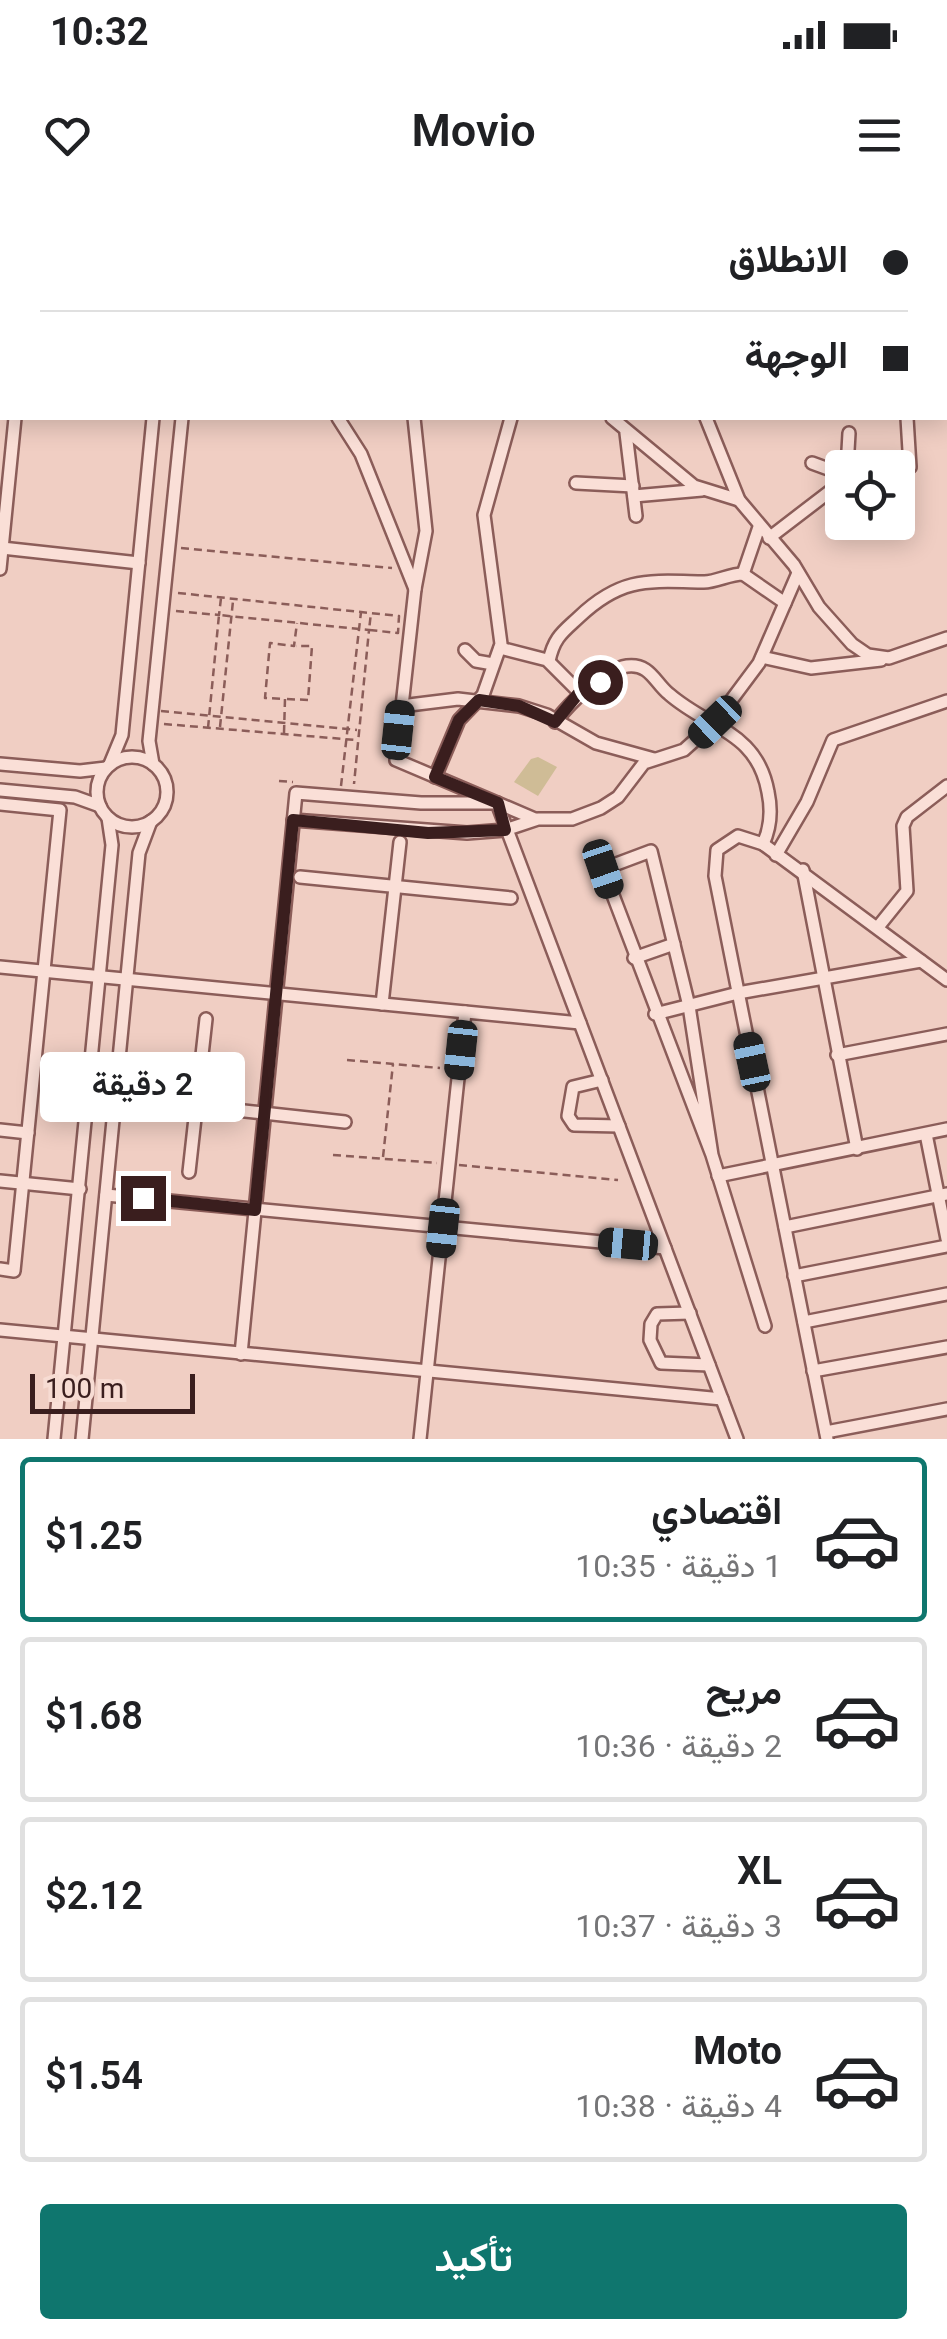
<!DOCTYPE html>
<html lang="ar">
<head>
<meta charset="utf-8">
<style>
	:root { --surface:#fff; --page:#f6f6f6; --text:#202124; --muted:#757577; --line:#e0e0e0; --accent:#0f766e }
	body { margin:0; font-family:Georgia,Vazirmatn,serif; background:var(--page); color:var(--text); direction:rtl; height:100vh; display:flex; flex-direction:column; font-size:38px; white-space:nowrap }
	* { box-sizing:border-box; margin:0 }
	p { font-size:32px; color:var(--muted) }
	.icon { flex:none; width:55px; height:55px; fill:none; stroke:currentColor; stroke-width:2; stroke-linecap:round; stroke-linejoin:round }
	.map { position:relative; height:1239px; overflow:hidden; direction:ltr }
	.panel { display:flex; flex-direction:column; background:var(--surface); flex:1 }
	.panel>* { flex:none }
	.banner { position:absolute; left:0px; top:0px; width:948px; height:220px; box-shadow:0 5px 25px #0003; direction:rtl; display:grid; align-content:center; height:220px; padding:0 40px; background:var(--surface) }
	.buttons { position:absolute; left:825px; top:250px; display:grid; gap:20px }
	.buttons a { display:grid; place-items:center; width:90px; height:90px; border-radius:10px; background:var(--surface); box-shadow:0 5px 25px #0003; font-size:50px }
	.scale { position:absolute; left:30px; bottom:25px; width:165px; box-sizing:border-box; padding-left:10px; border:5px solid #3a1e1e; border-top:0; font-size:28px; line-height:35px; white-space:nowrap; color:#3a1e1e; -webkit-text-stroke:8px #f7dcd3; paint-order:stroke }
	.end { position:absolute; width:45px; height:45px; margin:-22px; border:12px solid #3a1e1e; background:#fff; box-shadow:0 0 0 5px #fff }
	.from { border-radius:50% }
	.bubble { position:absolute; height:70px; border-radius:10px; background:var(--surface); box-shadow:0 5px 25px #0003; font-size:32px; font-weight:600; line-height:70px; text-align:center; direction:rtl }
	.car { position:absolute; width:30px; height:60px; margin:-30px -15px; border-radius:12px; box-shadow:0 0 8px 2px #0007; background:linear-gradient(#222 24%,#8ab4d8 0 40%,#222 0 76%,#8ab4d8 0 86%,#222 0) }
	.banner b { display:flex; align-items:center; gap:35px; height:95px; font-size:38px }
	.banner b+b { border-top:2px solid var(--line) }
	.banner i { width:25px; height:25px; background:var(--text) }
	ul { padding:18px 0 0; list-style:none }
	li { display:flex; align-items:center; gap:30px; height:165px; margin:0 20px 15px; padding:0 20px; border:5px solid var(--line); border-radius:10px }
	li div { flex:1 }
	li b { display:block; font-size:38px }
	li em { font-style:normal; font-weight:600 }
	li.on { border-color:var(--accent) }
	li>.icon { width:90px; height:90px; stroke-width:1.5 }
	.button { display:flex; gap:20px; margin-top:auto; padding:20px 40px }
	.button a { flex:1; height:115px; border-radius:10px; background:var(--accent); color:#fff; font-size:40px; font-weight:600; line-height:115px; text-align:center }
	.status { display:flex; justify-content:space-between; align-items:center; height:70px; padding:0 50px; background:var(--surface); direction:ltr }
	.status svg { height:28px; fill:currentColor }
	header { display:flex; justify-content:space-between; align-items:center; height:130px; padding:0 40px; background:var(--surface); font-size:45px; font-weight:600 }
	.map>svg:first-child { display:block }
	.green { fill:#cfbc96 }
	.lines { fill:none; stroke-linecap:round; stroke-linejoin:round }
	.minor-casing { stroke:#8b5d59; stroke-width:16 }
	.path { stroke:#8b5d59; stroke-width:2.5; stroke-dasharray:8 5; stroke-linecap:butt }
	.minor { stroke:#fadfd7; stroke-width:11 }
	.route { stroke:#3a1e1e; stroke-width:12 }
</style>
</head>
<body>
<div class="status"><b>10:32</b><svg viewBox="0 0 49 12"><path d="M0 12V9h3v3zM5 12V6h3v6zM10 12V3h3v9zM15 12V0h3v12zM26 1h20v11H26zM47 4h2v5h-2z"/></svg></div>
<header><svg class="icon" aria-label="menu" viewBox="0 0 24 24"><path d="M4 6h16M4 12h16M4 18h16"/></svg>Movio<svg class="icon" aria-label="heart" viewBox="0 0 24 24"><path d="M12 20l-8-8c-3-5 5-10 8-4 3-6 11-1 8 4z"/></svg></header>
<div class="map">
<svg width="947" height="1239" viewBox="0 0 947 1239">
	<rect width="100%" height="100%" fill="#f0cec3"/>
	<path class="green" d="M538,557L557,567L538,596L514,582L531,559Z"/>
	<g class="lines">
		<g class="minor-casing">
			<g id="minor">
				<path d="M175,2V0"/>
				<path d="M207,2V0"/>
				<path d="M361,2L362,0"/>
				<path d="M617,2V0"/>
				<path d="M898,2L899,0"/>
				<path d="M0,130H2"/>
				<path d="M945,174L947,171"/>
				<path d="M338,218L361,254L415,389"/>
				<path d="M414,218L426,331L415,389L396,560L535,619"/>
				<path d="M612,218L694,286L739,300"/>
				<path d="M706,218L739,300L794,365L819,407L852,444L868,455L889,458L947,438"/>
				<path d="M626,233L636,316"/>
				<path d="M812,263L842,274"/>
				<path d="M847,268L849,233"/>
				<path d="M898,273L910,267L907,218"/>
				<path d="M576,283L633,286"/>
				<path d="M634,296L702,290"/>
				<path d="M769,338L842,282"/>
				<path d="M2,348L139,363"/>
				<path d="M0,369L15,218"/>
				<path d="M743,374L759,327"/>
				<path d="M500,448L547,460L580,493"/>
				<path d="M465,450L476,461L493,464"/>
				<path d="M762,457L811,468L881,460"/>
				<path d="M549,461C554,437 563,432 579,417C622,376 650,381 704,382C717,382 729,374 743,374L785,403"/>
				<path d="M401,506L458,499L519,506L547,515L596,543L654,559"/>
				<path d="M555,522C570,503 602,470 627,466C650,463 655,483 669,494C709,529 757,531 768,592C772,611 771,627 763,644"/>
				<circle cx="132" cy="592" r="35"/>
				<path d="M0,564L80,571L106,568"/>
				<path d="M110,564L122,535L153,218"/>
				<path d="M153,564L149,541L182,218"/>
				<path d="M435,577L459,520L483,495L501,444L484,315L511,218"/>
				<path d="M0,590L75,597L100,606"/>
				<path d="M0,604L60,610L14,1071L0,1069"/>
				<path d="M293,620L467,633L505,630L538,619H572L601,608L618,597L644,563L684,550L715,522L759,463L798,373"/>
				<path d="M776,655L807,602L833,540L947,501"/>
				<path d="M803,670L857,949"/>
				<path d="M300,677L511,698"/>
				<path d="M878,727L907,691L903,626L907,617L947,586"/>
				<path d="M634,758L674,744"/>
				<path d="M0,767L580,823"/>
				<path d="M382,804L400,642"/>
				<path d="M655,814L738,793L921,761"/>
				<path d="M837,855L947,834"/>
				<path d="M602,880L573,887L568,916L574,925L619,926"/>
				<path d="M126,898L345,922"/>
				<path d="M0,930L28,933"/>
				<path d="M926,934L947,1039"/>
				<path d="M712,955L689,806L651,651L603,669L712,955L765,1126"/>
				<path d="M189,972L206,819"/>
				<path d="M718,976L947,929"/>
				<path d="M0,981L80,989"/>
				<path d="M106,995L665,1048"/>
				<path d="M785,1027L947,994"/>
				<path d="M794,1076L947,1046"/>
				<path d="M690,1113L657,1114L651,1124L650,1140L661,1163L709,1165"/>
				<path d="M804,1122L947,1094"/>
				<path d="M0,1130L722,1199"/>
				<path d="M241,1154L296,593L421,603H497L737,1239"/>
				<path d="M813,1171L947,1147"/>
				<path d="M826,1232L947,1209"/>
				<path d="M54,1239L112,645L108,618"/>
				<path d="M82,1239L139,653L151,621"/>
				<path d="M420,1239L465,812"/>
				<path d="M827,1239L715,676L717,650L738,636L763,644L947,780"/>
			</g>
		</g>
		<g class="path">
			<path d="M181,348L392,368"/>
			<path d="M178,393L399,416L398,433L369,430L371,413"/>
			<path d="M176,411L219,415L221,398"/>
			<path d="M287,499L308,500L312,446H296"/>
			<path d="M161,511L357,530"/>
			<path d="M164,524L355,540"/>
			<path d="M220,527L233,401"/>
			<path d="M208,528L219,415L369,430L354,584"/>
			<path d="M284,533L285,499L265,498L270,443L294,446L297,423"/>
			<path d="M279,581L293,582"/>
			<path d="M341,586L361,412"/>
			<path d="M347,860L440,868"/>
			<path d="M333,955L437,963"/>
			<path d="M383,957L393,864"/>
			<path d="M459,965L618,980"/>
		</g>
		<use href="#minor" class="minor"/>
	</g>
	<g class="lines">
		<path class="route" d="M143,998L255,1010L293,620L428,633L505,630L498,603L435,577L459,520L479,500L519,506L555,522L578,494L600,482"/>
	</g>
</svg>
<div class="buttons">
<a><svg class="icon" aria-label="locate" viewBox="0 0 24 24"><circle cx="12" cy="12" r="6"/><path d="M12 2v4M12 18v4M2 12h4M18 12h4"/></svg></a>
</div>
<div class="scale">100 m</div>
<i class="end from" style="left:600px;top:482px"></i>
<i class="end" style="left:143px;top:998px"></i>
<div class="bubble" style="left:40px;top:852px;width:205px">2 دقيقة</div>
<i class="car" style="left:715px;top:522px;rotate:226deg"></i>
<i class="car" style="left:398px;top:530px;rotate:6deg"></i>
<i class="car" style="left:603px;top:669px;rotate:161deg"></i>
<i class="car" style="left:461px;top:850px;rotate:186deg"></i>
<i class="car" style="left:752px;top:862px;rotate:348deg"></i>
<i class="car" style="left:443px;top:1028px;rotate:186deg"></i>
<i class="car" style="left:628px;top:1044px;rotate:275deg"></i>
<div class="banner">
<b><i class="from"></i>الانطلاق</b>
<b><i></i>الوجهة</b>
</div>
</div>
<section class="panel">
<ul>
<li class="on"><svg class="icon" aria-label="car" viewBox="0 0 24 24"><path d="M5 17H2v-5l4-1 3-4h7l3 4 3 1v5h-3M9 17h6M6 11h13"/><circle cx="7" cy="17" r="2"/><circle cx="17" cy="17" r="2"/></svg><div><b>اقتصادي</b><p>1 دقيقة · 10:35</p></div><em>$1.25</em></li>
<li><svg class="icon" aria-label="car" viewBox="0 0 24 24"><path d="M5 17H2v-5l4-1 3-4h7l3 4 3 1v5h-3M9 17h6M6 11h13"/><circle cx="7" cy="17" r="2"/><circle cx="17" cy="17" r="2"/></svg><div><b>مريح</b><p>2 دقيقة · 10:36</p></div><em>$1.68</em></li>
<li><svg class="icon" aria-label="car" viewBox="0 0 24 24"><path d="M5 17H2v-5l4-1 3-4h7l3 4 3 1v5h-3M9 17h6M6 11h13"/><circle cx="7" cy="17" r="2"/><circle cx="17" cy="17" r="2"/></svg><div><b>XL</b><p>3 دقيقة · 10:37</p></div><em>$2.12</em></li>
<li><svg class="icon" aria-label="car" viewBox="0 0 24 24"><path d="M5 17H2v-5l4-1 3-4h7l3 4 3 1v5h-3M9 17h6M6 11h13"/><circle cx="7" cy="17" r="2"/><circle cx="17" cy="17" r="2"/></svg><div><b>Moto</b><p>4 دقيقة · 10:38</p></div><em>$1.54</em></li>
</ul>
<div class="button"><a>تأكيد</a></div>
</section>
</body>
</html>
